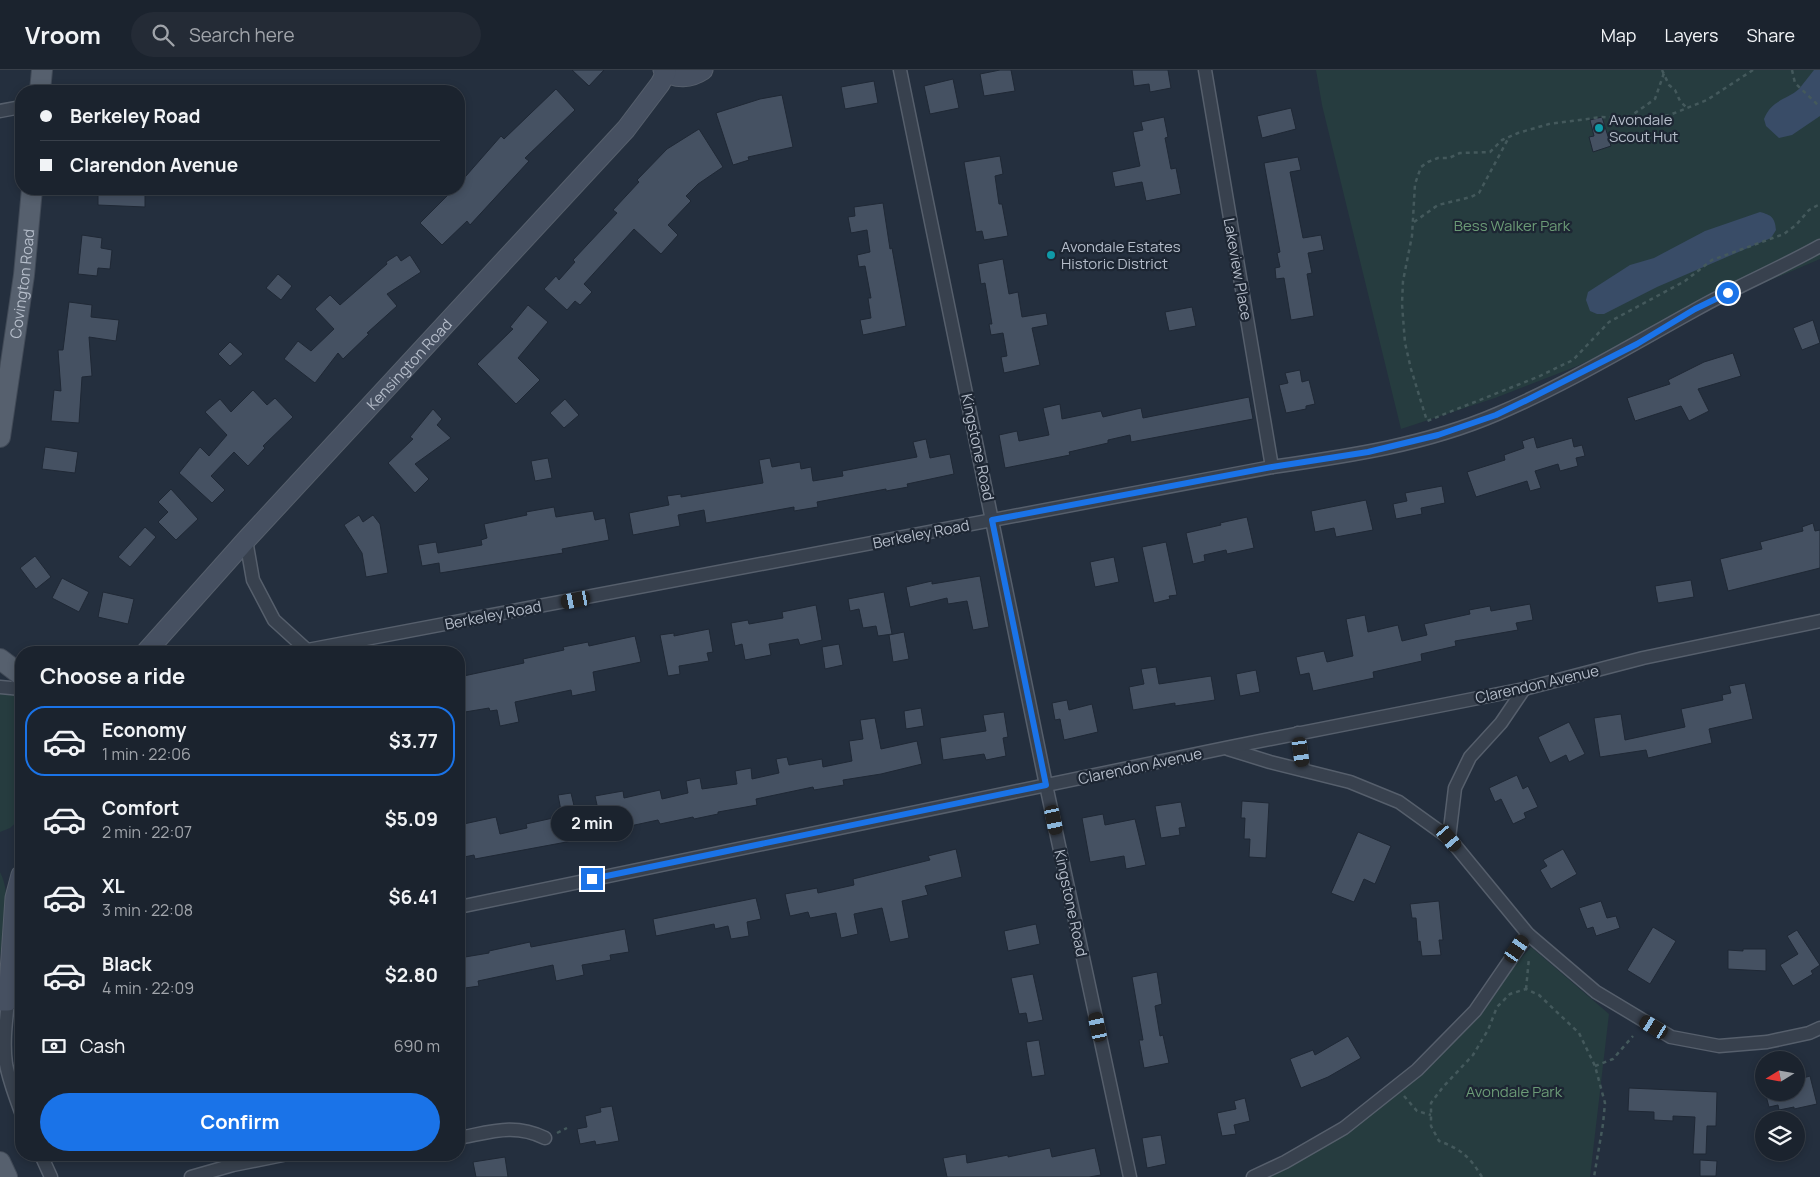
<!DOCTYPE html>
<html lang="en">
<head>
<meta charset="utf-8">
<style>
	:root { --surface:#1b232e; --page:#242b36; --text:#f1f3f6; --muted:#a0a4aa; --line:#39404a; --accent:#1a73e8 }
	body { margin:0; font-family:Manrope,sans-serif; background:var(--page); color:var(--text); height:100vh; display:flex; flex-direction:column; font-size:19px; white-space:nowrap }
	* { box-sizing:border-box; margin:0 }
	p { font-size:16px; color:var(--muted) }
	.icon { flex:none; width:28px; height:28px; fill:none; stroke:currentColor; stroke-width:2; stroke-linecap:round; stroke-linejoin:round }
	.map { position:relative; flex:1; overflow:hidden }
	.drawer { position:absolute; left:15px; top:576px; width:450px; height:515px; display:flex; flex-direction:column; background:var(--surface); border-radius:20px; box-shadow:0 2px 8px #0003,0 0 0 1px var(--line) }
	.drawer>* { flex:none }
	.guide { position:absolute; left:15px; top:15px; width:450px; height:110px; border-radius:20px; box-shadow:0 2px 8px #0003,0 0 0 1px var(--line); display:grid; align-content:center; height:110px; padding:0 25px; background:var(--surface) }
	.needle { width:32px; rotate:259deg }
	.fabs { position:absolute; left:1755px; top:981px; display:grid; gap:10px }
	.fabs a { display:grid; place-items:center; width:50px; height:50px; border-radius:50%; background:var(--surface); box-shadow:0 2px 8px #0003,0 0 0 1px var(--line); font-size:25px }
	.end { position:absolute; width:22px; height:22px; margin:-11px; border:6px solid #1a73e8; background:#fff; box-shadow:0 0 0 2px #fff }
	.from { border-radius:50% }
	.bubble { position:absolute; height:35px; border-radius:18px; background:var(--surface); box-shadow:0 2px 8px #0003,0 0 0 1px var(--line); font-size:16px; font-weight:700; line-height:35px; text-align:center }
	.car { position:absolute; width:15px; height:30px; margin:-15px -8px; border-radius:6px; box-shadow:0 0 4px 1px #0007; background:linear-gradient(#222 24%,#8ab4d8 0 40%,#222 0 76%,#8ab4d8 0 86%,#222 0) }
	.guide b { display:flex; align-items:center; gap:18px; height:48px; font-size:19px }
	.guide b+b { border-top:1px solid var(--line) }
	.guide i { width:12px; height:12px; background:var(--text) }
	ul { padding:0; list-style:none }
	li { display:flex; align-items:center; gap:15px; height:70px; margin:0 10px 8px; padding:0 15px; border:2px solid transparent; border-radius:20px }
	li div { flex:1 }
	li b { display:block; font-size:19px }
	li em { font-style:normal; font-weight:700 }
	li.active { border-color:var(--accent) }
	li>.icon { width:45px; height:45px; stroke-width:1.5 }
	h2 { padding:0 25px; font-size:22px; line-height:60px }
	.pay { display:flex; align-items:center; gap:12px; height:55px; padding:0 25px; font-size:19px }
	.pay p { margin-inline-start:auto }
	.button { display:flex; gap:10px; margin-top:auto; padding:10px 25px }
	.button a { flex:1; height:58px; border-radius:30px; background:var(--accent); color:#fff; font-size:20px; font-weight:700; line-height:58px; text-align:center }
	header { display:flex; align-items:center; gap:30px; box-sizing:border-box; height:70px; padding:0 25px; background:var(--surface); border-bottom:1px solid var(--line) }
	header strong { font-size:24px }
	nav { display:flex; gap:28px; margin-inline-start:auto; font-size:18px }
	.search { width:350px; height:45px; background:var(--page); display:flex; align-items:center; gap:12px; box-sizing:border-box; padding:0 18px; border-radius:28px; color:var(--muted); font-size:19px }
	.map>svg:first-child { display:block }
	.green { fill:#263c3f }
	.water { fill:#394c67 }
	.building { fill:#455162; stroke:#1f2835 }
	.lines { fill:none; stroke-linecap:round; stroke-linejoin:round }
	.street-casing { stroke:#565f6c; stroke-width:15 }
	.secondary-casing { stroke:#565f6c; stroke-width:21 }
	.primary-casing { stroke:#414a57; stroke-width:22 }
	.path { stroke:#44595c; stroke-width:2.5; stroke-dasharray:4 4; stroke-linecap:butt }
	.street { stroke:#38414e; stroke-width:12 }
	.secondary { stroke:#465061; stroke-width:19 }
	.primary { stroke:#56606e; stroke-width:20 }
	.route { stroke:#1a73e8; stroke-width:6 }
	.culture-dot { fill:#0f9aa8; stroke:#1d2633; stroke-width:2 }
	.labels { text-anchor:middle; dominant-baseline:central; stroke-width:4.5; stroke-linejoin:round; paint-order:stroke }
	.poi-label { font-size:15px; fill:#b4bcc9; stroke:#1d2633; text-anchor:start }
	.park-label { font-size:15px; fill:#6b9a76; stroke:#1d2633 }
	.street-label { font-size:15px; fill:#b4bcc9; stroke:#1d2633 }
</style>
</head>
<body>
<header>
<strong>Vroom</strong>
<div class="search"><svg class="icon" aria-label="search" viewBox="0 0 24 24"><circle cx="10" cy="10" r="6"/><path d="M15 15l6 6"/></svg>Search here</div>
<nav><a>Map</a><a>Layers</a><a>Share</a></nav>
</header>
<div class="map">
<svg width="1820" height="1107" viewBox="0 0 1820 1107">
	<rect width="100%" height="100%" fill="#242f3e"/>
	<g class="green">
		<path d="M1316,0H1820V189L1654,260L1575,297L1495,328L1401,359L1322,35Z"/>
		<path d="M11,623L21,628V748L10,758L0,762V624Z"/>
		<path d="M0,802C13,827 3,861 0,888Z"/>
		<path d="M1531,877L1609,944L1590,1107H1266L1408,1010Z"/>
	</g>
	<g class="water">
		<path d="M1814,0H1820V46L1792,65L1779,68L1766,56L1764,49C1772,29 1787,30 1799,19C1804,13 1809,6 1814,0Z"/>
		<path d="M1760,142C1771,145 1775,147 1776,160L1771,168L1657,217L1604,244H1597L1590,241L1586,230L1588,222L1630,195L1654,188L1705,161Z"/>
	</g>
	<g class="building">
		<path d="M572,0H604L589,16Z"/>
		<path d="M1000,0H1011L1015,21L984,26L980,4Z"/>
		<path d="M1132,0H1168L1171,18L1150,22L1149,14L1134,16Z"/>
		<path d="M953,9L959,38L930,44L924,16Z"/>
		<path d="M874,11L878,33L845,39L841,17Z"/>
		<path d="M556,19L575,40L525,88L529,91L470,155L467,151L442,175L420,153L454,119H459V114L501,66L504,69Z"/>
		<path d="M782,25L793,77L748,87L749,90L733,95L716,43L760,29Z"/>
		<path d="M1291,38L1296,59L1262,68L1257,46Z"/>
		<path d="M1164,47L1168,67L1165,68L1171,99L1176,98L1181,124L1146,131L1142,112L1115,117L1112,102L1140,96L1133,62L1143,60L1141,52Z"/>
		<path d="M1602,47L1611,76L1593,82L1589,67L1594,66L1590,50Z"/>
		<path d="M699,59L723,97L698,114L686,126L691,131L668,155L678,165L661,184L634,159L584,214L592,222L580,235L575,231L567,240L544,219L556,206L559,210L575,192L573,190L617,143L613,140L639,112L637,110L667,79Z"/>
		<path d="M1000,86L1003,104L995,106L999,134H1002L1008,166L984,170L982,161L976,162L964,92Z"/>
		<path d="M1298,87L1301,100L1290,102L1303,168L1321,165L1324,180L1308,183L1312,203L1307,204L1314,246L1291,250L1284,208L1276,209L1275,198L1280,197L1277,183L1280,182L1264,93Z"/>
		<path d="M98,119H145V137L98,135Z"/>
		<path d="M883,133L890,179L892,178L906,256L863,265L860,250L871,248L868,228H871L865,196L859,197L857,185L870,182L867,160L851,163L848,147L855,146L854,137Z"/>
		<path d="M82,165L102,168L101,178L112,180L110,199L98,198L97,206L78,204Z"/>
		<path d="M397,185L401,191L410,185L421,202L387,224L397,236L367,263L369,264L343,289L338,283L315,313L284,289L298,271L311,281L334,259L315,239L330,225L340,235L387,194L386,192Z"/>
		<path d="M1003,189L1009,224L1018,222L1022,247L1046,243L1048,255L1032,258L1040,295L1004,303L1001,287L1007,286L1003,263L991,265L989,254H992L985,213L981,214L978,194Z"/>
		<path d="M278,204L292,216L281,230L266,218Z"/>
		<path d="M69,232L92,235L91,247L119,250L116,271L89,267L92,306L82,307L79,353L51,351L54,320L61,321L58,280H63Z"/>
		<path d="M528,235L548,252L518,288L540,310L516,334L477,294L513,259L510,257Z"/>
		<path d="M1192,237L1196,256L1169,261L1165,242Z"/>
		<path d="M1813,250L1820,273L1802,280L1793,258Z"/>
		<path d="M230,272L243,284L230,296L218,284Z"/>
		<path d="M1733,283L1741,306L1698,319L1709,341L1689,351L1681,336L1635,351L1627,328L1670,314L1668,310L1704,292Z"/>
		<path d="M1300,300L1302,312L1309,310L1315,334L1306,336V339L1286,343L1279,315L1288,313L1285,303Z"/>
		<path d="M253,320L267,335L275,328L293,347L263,376L265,378L248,396L234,382L211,406L225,420L212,433L179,403L200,377L209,386L227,365L205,342L220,329L231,342Z"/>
		<path d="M1249,327L1253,349L1131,372L1130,365L1108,370V373L1069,382L1070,385L1005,398L999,365L1017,361L1019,371L1049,365L1043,338L1060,334L1062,349L1101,341L1103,347L1141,338L1143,348Z"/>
		<path d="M565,329L579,345L564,358L550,343Z"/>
		<path d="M433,339L442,349L437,355L451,368L415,394L429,409L415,423L388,393L413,369L410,367Z"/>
		<path d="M1534,367L1537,378L1572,368L1574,377L1582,375L1585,386L1576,388L1578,396L1560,401L1558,394L1535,401L1541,418L1530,421L1527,411L1476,427L1467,402L1505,390L1504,385L1524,378L1522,371Z"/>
		<path d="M926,369L930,388L950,384L954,404L907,414L908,417L886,421V419L817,432L818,437L794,441V437L706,453L704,440L678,445L680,456L633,465L629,443L669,435L667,426L681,424V427L763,413L759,390L770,388L772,397L800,392L801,399L811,397L813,411L843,406L842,401L917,387L913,372Z"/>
		<path d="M45,377L78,382L75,403L42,399Z"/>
		<path d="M548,388L552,408L535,411L531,391Z"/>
		<path d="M1442,416L1445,433L1421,438L1422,444L1396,449L1393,434L1407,431L1405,423Z"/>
		<path d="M171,419L198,449L176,470L158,452L168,442L158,432Z"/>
		<path d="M1366,430L1373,460L1336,467L1334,458L1315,462L1311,441Z"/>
		<path d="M554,437L556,447L593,441L595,450L605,448L609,470L562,479L563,483L440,503L439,493L422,496L418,475L436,472L438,483L482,475L481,470L487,468L484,454L527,445L526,442Z"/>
		<path d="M359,445L363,452L373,445L380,454L388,503L366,507L362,483L344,455Z"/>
		<path d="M1247,447L1254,478L1227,484L1226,480L1204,485L1205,491L1193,494L1186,463L1221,455L1220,453Z"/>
		<path d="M1813,453L1815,461L1820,460V498L1728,521L1720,489L1762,479L1760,472L1803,461L1802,457Z"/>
		<path d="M145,457L156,467L130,497L118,487Z"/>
		<path d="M1166,472L1177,525L1169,526L1170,529L1154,533L1142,477Z"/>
		<path d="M35,486L51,507L36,519L20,498Z"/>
		<path d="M1114,487L1119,512L1095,517L1090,492Z"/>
		<path d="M980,506L989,557L973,560L967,531L948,534L947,528L910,537L906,517L932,511V514Z"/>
		<path d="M62,508L89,522L79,542L52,528Z"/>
		<path d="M1691,510L1694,527L1658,533L1655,516Z"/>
		<path d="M103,522L134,529L128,554L98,547Z"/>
		<path d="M884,522L892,564L878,566L876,556L863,558L859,539L850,541L848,529Z"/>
		<path d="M1530,534L1533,550L1516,553L1518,560L1455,571L1456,576L1421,584L1422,591L1373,602L1374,608L1313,621L1309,603L1300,605L1296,587L1324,581L1327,592L1353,586L1346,549L1365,545L1368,562L1398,555L1402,571L1427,565L1424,554L1470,544L1469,540L1490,536L1491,541Z"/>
		<path d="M816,535L822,570L800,575L798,569L769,574L771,585L745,590L742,574L735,576L731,553L748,550L749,554L783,548L782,542Z"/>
		<path d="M709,559L713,582L707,583L709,591L679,596L680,604L668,606L660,565L674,563V566Z"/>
		<path d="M904,562L909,589L893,592L889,565Z"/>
		<path d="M635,566L641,592L593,602L596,621L572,626L571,620L515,632L519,652L500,656L497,640L490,641L489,638L459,643V607L524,593L523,589L564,580L563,577L588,572L589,576Z"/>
		<path d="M839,574L843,595L825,599L822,577Z"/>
		<path d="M1156,597L1159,614L1211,606L1215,630L1175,636V633L1133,640L1129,617L1144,614L1141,599Z"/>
		<path d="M1256,600L1260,622L1240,626L1236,604Z"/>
		<path d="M1745,613L1753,649L1709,659L1712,673L1648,688L1646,680L1600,687L1594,648L1621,644L1625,670L1685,657L1681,639L1723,630L1722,625L1731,623L1729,616Z"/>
		<path d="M1067,630L1069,640L1092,634L1098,662L1064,670L1060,649L1055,650L1052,633Z"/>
		<path d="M921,638L924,656L906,659L904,641Z"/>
		<path d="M1004,642L1008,667L1003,668L1006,686L986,690L984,684L943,690L940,668L986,661L983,645Z"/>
		<path d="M875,648L881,679L917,671L922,694L881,704L843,710L844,715L814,720L813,717L756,729L757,735L718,742V744L694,749L693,747L660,754L658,750L630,756L631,758L588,768L475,789L474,785L459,788V755L496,747L500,764L527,758L526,754L562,746L558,725L571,723L575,740L597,735L595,726L623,721L624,728L660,720L662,729L688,723L686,711L700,708L702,719L737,714L735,701L751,698L752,709L779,703L776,689L787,687L789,695L822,689L823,697L852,691L849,671L863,669L860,650Z"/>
		<path d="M1569,652L1585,684L1569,692L1566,685L1550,693L1538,667Z"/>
		<path d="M1517,705L1523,719L1528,716L1538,737L1524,743L1526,748L1513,754L1501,729L1495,732L1489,718Z"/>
		<path d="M1242,731L1269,733L1266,788L1249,787L1250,769H1244L1245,748H1241Z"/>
		<path d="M1181,732L1186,757L1179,758L1180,765L1161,768L1155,736Z"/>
		<path d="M1103,744L1105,755L1135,749L1146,795L1126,799L1124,786L1090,792L1082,748Z"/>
		<path d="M1358,762L1391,776L1375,814L1364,809L1354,832L1331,823Z"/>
		<path d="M956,779L962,807L925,816L928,825L902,831L909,868L890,872L882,838L854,844L858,864L841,868L836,843L810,848L808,842L790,846L785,824L817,818L818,823L854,815L853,809L930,790L928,786Z"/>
		<path d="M1563,779L1577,804L1551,819L1540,800L1547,796L1543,790Z"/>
		<path d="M756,828L761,849L747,852L749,866L731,869L728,856L715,859L714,854L656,866L653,849Z"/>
		<path d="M1439,831L1443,870H1439L1441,885L1422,886L1420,871L1418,872L1416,848H1412L1410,834Z"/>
		<path d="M1601,831L1607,848L1616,846L1620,858L1596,866L1593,857L1587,859L1579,838Z"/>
		<path d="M1036,854L1040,874L1008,881L1004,861Z"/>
		<path d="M1653,857L1676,871L1650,914L1627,900Z"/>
		<path d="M625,859L629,882L610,885L611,890L582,895L584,905L556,911L553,895L478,911L479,916L465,918L464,912L459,913V888L489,883V881L530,872L531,877Z"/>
		<path d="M1797,860L1820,895L1811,901L1813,904L1793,916L1780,895L1798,884L1787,866Z"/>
		<path d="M1743,879H1766V901L1728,899V880L1743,881Z"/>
		<path d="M1157,902L1162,934L1155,936L1160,966L1163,965L1169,993L1144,998L1139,970H1143L1132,907Z"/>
		<path d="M1033,904L1043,950L1028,953L1026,943L1019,944L1011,908Z"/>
		<path d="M1348,966L1361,988L1328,1007L1301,1018L1290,989L1313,980L1315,985Z"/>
		<path d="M1039,970L1045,1005L1032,1007L1026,972Z"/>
		<path d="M1810,1006L1817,1034L1794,1039V1037L1779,1040L1778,1035L1769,1037L1765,1022H1796V1010Z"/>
		<path d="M1629,1018L1717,1022L1716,1056H1707L1706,1084H1693L1695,1047L1673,1046V1051L1654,1050V1042L1628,1041Z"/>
		<path d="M1245,1028L1250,1051L1234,1055L1236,1064L1222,1066L1217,1043L1236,1039L1234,1031Z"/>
		<path d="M612,1036L619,1071L596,1075L595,1071L580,1074L577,1059L587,1057L585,1046L601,1042L600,1038Z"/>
		<path d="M1161,1065L1166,1094L1147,1098L1142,1068Z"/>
		<path d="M1050,1078L1052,1087L1095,1078L1101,1105L1089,1107H947L943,1088L966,1084L967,1093L1008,1085V1087Z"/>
		<path d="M505,1087L508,1107H476L473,1092Z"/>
		<path d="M1700,1090L1717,1091L1716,1106H1700Z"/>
	</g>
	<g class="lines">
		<g class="street-casing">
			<g id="street">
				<path d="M900,0L1046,715L1130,1107"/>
				<path d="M1205,0L1272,397"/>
				<path d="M0,41L21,37"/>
				<path d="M246,470L253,510L274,550L308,581"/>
				<path d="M297,582L1272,397C1348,386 1425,375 1497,344C1565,315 1630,276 1695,240C1735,217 1779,199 1820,176"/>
				<path d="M0,617L21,619"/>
				<path d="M1524,619L1501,653L1470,687L1455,718L1449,768L1528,864L1596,922L1671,967L1719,976L1767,972L1809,963L1820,958"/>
				<path d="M1298,663L1303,700"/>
				<path d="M1228,679L1270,692L1350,712L1399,732L1449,768"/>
				<path d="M459,837L1225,678L1524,619L1643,588L1820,551"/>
				<path d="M8,931C6,951 3,973 6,994C9,1010 15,1026 21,1042"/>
				<path d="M8,931L21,935"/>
				<path d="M459,1068C491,1062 514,1053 545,1068"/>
				<path d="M41,1085L51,1107"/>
				<path d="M191,1107L233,1095L283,1085"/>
				<path d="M1253,1107L1285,1092L1344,1058L1417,1000L1475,941L1528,864"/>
			</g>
		</g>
		<g class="secondary-casing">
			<g id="secondary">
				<path d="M663,0C676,10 691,8 703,0"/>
				<path id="s1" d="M146,582L246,470L626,59L660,14L666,3"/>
				<path d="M0,931H8L15,828L21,805"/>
			</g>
		</g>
		<g class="primary-casing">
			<g id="primary">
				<path d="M40,21L42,0"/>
				<path id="s2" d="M0,367L24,205L32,119"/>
				<path d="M0,589L21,605"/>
				<path d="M0,1092L7,1107"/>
			</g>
		</g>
		<g class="path">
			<path d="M1662,0L1669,15L1675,20L1680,31L1686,37"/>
			<path d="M1753,0L1707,30L1672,44L1651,50L1602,47L1549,54L1518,63L1502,70L1490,82L1460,83L1449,88H1438L1428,92L1421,97L1415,114L1412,166L1403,211L1402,234L1405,273L1411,299L1427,351L1540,306L1573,290L1609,252L1685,211L1712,190L1784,164L1796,155L1809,140L1820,134"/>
			<path d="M1792,0L1795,13L1820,37"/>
			<path d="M1628,48L1655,29L1664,3"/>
			<path d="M1414,152L1438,135L1471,127L1479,123L1508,69"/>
			<path d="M1526,919L1529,888"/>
			<path d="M1595,996L1613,989L1633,966"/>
			<path d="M1404,1026L1417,1041L1431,1045"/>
			<path d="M557,1063L567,1058"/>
			<path d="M1482,1107C1470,1087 1461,1079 1439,1071L1431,1056V1033L1443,1017L1473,985L1488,960L1497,937L1510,924L1526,919L1539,925L1579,963L1595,996L1605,1033L1603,1054L1594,1107"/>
		</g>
		<use href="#street" class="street"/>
		<use href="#secondary" class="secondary"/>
		<use href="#primary" class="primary"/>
	</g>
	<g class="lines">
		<path class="route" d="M592,809L1046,715L992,450L1272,397L1368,382L1438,365L1496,345L1525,331L1637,274L1695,239L1728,223"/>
	</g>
	<g class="culture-dot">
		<circle cx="1599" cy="58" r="5"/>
		<circle cx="1051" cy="185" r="5"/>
	</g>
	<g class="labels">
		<g class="poi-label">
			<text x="1609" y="49">Avondale<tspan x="1609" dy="17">Scout Hut</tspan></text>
			<text x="1061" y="176">Avondale Estates<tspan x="1061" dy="17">Historic District</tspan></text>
		</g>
		<g class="park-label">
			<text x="1512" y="155">Bess Walker Park</text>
			<text x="1514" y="1021">Avondale Park</text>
		</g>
		<g class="street-label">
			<text transform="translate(1238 199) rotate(80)">Lakeview Place</text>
			<text stroke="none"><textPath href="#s2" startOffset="155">Covington Road</textPath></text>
			<text stroke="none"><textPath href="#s1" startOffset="390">Kensington Road</textPath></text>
			<text transform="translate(978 377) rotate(78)">Kingstone Road</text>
			<text transform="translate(921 464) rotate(-11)">Berkeley Road</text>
			<text transform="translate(493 545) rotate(-11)">Berkeley Road</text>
			<text transform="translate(1537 614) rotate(-13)">Clarendon Avenue</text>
			<text transform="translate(1140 696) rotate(-12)">Clarendon Avenue</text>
			<text transform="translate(1071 833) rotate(78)">Kingstone Road</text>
		</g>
	</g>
</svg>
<div class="fabs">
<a><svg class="needle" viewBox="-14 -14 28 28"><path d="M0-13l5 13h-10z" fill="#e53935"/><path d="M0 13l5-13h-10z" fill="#a0a4aa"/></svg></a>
<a><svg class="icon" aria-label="layers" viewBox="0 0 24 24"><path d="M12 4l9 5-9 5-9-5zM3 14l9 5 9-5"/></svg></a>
</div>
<i class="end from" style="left:1728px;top:223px"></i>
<i class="end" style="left:592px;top:809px"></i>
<div class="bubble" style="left:551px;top:736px;width:82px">2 min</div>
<i class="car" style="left:576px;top:530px;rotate:259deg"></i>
<i class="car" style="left:1301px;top:682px;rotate:172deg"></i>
<i class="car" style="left:1054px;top:750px;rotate:168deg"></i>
<i class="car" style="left:1449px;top:768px;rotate:140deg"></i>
<i class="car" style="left:1517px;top:879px;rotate:35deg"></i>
<i class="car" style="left:1098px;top:957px;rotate:348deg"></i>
<i class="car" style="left:1654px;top:957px;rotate:301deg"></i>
<div class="guide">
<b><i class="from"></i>Berkeley Road</b>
<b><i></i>Clarendon Avenue</b>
</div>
<section class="drawer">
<h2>Choose a ride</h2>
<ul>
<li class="active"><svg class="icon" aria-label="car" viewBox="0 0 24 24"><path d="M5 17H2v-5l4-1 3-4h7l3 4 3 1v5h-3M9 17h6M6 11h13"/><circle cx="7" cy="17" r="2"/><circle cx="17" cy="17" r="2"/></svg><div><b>Economy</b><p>1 min · 22:06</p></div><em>$3.77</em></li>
<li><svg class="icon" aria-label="car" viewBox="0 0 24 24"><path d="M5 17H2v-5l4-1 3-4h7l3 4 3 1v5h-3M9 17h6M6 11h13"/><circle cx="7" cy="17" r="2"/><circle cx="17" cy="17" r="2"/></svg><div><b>Comfort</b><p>2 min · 22:07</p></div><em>$5.09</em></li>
<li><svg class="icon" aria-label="car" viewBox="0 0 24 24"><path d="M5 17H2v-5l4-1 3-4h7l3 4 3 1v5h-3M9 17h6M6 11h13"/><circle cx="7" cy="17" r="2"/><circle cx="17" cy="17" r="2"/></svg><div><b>XL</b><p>3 min · 22:08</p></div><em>$6.41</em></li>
<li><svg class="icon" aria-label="car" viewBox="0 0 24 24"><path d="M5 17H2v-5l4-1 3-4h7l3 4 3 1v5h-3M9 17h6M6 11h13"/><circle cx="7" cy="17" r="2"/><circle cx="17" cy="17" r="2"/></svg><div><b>Black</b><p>4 min · 22:09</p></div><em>$2.80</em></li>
</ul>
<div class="pay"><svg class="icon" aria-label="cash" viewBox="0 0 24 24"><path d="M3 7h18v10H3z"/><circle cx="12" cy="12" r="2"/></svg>Cash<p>690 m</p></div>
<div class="button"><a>Confirm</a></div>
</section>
</div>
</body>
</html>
